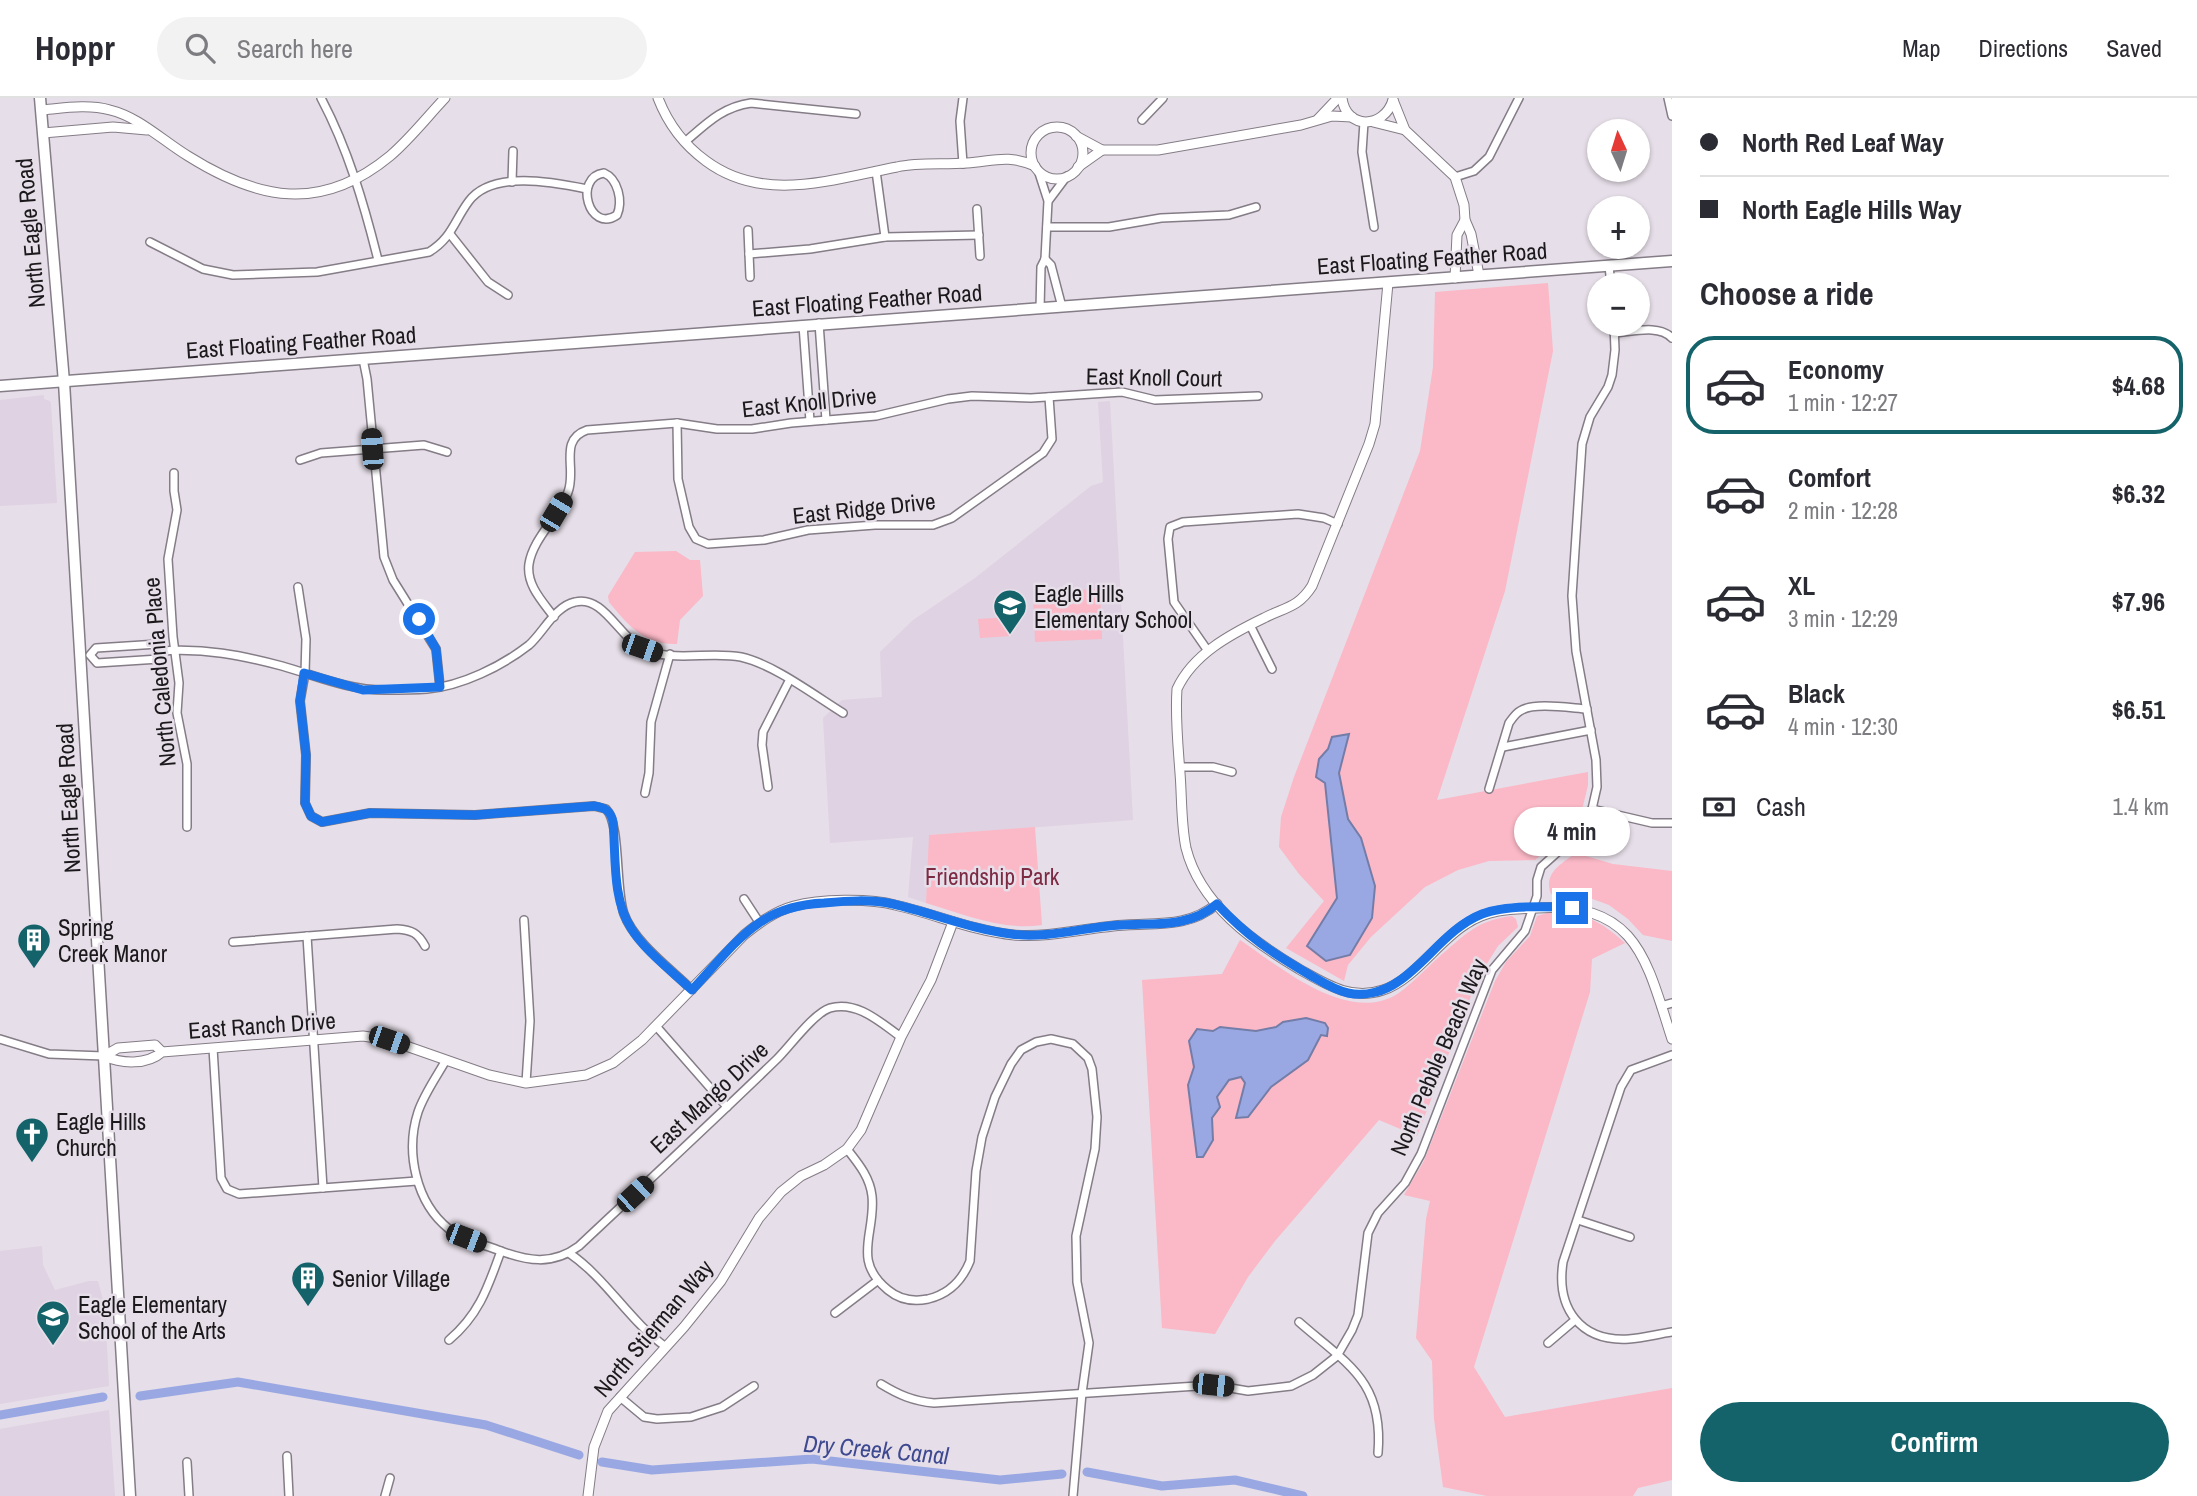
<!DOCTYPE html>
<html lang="en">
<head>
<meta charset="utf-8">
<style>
	:root { --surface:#fff; --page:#f2f2f3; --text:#2b2b33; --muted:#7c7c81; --line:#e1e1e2; --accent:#15636a }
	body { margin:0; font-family:"Archivo Narrow",sans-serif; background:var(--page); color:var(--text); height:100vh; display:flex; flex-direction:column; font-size:26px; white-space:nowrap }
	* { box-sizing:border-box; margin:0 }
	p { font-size:23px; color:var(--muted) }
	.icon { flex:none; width:38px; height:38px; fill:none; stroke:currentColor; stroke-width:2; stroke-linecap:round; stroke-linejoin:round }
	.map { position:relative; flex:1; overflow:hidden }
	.drawer { display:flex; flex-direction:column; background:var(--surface); width:525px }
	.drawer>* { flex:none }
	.top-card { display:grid; align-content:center; height:154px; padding:0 28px; background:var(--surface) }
	.needle { width:46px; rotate:356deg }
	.tools { position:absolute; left:1587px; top:21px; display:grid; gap:14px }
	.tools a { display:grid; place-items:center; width:63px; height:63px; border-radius:50%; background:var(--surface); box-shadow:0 2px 5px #0004; font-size:35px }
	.end { position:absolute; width:32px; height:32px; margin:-16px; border:9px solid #1a73e8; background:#fff; box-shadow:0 0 0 4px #fff }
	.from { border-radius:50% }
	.bubble { position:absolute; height:49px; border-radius:24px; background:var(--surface); box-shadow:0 2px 5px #0004; font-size:23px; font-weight:800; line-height:49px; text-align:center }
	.car { position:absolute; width:21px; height:42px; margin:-21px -10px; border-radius:9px; box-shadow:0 0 5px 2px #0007; background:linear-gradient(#222 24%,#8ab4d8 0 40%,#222 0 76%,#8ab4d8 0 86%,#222 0) }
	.top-card b { display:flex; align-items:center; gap:24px; height:66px; font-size:26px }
	.top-card b+b { border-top:2px solid var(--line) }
	.top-card i { width:18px; height:18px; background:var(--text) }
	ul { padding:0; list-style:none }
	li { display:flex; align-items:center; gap:21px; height:98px; margin:0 14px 10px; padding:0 14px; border:4px solid transparent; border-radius:28px }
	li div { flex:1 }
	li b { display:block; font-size:26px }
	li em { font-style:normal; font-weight:800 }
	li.active { border-color:var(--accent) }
	li>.icon { width:63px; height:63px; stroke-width:1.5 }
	h2 { padding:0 28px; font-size:32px; line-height:84px }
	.pay { display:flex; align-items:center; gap:18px; height:77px; padding:0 28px; font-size:26px }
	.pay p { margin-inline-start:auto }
	.button { display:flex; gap:14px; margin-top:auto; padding:14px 28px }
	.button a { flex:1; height:80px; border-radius:42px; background:var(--accent); color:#fff; font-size:28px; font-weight:800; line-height:80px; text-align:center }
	header { display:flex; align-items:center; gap:42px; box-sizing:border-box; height:98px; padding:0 35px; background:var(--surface); border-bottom:2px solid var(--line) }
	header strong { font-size:33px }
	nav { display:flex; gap:38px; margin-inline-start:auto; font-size:24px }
	.search { width:490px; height:63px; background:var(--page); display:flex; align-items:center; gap:18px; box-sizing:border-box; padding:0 24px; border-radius:38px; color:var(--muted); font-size:26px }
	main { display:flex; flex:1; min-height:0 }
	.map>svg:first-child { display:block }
	.built { fill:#dfd2e2 }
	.green { fill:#fbb8c6 }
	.water { fill:#99a8e3; stroke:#747da7; stroke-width:2 }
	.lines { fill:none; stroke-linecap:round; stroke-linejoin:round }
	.canal { stroke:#99a8e3; stroke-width:9 }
	.minor-casing { stroke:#847c86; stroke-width:10 }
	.tertiary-casing { stroke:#847c86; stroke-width:11 }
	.secondary-casing { stroke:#847c86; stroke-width:13 }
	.minor { stroke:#fff; stroke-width:7 }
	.tertiary { stroke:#fff; stroke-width:9 }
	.secondary { stroke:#fff; stroke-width:10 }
	.route { stroke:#1a73e8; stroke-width:9 }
	.labels { text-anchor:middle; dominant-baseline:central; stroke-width:5; stroke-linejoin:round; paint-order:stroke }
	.street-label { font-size:23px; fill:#1c191c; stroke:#e6dee8 }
	.poi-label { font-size:23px; fill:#1c191c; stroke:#e6dee8; text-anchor:start }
	.park-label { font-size:23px; fill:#7d2a43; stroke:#e6dee8 }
	.water-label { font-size:24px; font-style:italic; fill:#3d4990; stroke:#e6dee8 }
</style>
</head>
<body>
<header>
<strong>Hoppr</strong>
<div class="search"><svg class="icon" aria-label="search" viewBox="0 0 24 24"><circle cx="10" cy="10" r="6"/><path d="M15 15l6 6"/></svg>Search here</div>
<nav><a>Map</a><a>Directions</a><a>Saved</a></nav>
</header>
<main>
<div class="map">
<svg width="1672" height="1398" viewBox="0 0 1672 1398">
	<rect width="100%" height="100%" fill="#e6dee8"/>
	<g class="built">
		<path d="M44,297V301L50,303L51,306L57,405L0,408V302Z"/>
		<path d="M1110,303L1133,722L930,737L926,805L908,799L913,739L830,745L823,620L842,602L882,599L880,554L913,522L975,480L1091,388L1103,384L1098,304Z"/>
		<path d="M42,1148L43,1167L55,1192L89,1183H98L105,1210L109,1288L0,1306V1153Z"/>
		<path d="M109,1312L115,1398H0V1331Z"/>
	</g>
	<g class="green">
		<path d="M1548,185L1553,253L1505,493L1437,702L1588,674V687L1583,708L1558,742L1535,762L1489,763L1458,772L1425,789L1371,839L1348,867L1344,883L1286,850L1324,803L1299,776L1279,749L1281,719L1294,679L1420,353L1433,269L1435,194Z"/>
		<path d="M676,453L690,462H700L703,498L680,522L677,546C644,547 628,527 609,504L608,498L635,454Z"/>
		<path d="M1100,491L1102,541L1035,544L1033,494Z"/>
		<path d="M1011,519L1012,538L980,540L978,521Z"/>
		<path d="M1035,729L1042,827C1003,833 963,816 926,805L929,737Z"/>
		<path d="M1576,755L1613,766L1672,773V843L1643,837L1628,821L1609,807L1587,799L1551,796C1543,775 1561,766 1576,755Z"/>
		<path d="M1547,815C1582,814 1599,821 1625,845L1592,861L1590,894L1474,1269L1505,1319L1672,1290V1382L1638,1390L1633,1398H1487L1443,1389L1434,1321L1432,1263L1416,1240L1426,1121L1430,1103L1404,1097L1424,1063L1495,883L1506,864L1530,838L1537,818Z"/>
		<path d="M1512,818L1516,821L1518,829L1498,848L1478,880L1417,1038L1379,1022L1275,1143L1248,1179L1215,1236L1162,1230L1142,882L1222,876L1240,842C1280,869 1344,924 1394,898C1410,889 1432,864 1447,852C1470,832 1481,822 1512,818Z"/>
	</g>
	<g class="water">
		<path d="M1349,636L1339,675L1348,721L1361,740L1375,788L1372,820L1350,857L1326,863L1307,848L1337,800L1325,685L1316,679L1319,661L1328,651L1332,639Z"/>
		<path d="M1306,920L1325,925L1328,930L1327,938L1321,937L1308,962L1271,989L1248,1019L1236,1020L1245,985L1241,979L1229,982L1217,999L1220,1009L1212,1020L1213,1042L1203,1059H1197L1188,987L1194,969L1189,943L1197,931L1213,933L1220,929L1256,933L1276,929L1283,924Z"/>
	</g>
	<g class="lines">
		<g class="canal">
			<path d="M140,1298L238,1284L486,1327L579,1357"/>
			<path d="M0,1317L103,1299"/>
			<path d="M602,1364L652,1372L812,1361L1000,1382L1062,1376"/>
			<path d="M1087,1374L1162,1388L1235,1382L1303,1398"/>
		</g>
		<g class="minor-casing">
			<g id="minor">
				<path d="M321,0C348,51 364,106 378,162"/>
				<path d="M963,0L960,23L963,66"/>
				<path d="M1668,0L1672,18"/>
				<path d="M1142,22L1163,0"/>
				<path d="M1364,24L1362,54L1374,129"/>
				<path d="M685,44C706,26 722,9 751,5L856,16"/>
				<path d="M1038,72L1048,103L1045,161L1041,169L1040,211"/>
				<path d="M876,73L885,139"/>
				<path d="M604,75C618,81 623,103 617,117C589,136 573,79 604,75Z"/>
				<path d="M1455,79L1474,73L1489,59L1519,0"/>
				<path d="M512,84L513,53"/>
				<path d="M1049,102L1067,78"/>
				<path d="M977,111L980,158"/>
				<path d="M1047,129H1109L1161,120L1229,117L1256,109"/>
				<path d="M748,132L750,179"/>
				<path d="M450,136L488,184L508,197"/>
				<path d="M150,144L203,171L233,177L317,174L429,154C452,140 454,123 469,103C492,72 553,84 587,91"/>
				<path d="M749,156L810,151L885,139L979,137"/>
				<path d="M1045,161L1051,167L1062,209"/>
				<path d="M1609,168L1611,187"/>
				<path d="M819,225L826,322"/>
				<path d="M803,227L810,323"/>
				<path d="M1614,235C1632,234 1659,226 1672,240"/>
				<path d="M363,261L367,281L384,459L393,482L436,551L440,589"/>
				<path d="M677,325L678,381L689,429L696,441L708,446L764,442L808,432L875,427H933L952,420L1043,355L1052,341L1049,299"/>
				<path d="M300,362L321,355L424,347L447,354"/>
				<path d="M174,375V393L177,412L168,461L173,539L179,585L177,615L187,666V729"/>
				<path d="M298,489L306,541L305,575L300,603L306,657L305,705L311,718L322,724L370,715L475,717L594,708L606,711C621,726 615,791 624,816C634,844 671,871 692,892"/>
				<path d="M554,519C543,504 526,487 529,466C533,440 559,419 568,394C577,371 558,342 587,332L677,325L717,331H752L791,325L876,318L948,301L972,298L1031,300L1122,294L1155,302L1258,298"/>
				<path d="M1250,527L1272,571"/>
				<path d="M158,546L161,553L159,561L97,565L90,557L96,550Z"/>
				<path d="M161,553C204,550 241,557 282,568C317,578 348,592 385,592C399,592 413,592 427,591C462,588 502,568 529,547C543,535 555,508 575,504C603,497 618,537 641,550C670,565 709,553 741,559C773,566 814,597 843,615"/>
				<path d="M1208,553L1174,504L1168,441L1170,429L1183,424L1298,416L1324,420L1338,426"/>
				<path d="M1503,649L1591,632"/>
				<path d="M1180,669H1213L1232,674"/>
				<path d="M768,689L762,647L763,634L789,583"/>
				<path d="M1489,691L1509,625C1512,621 1515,616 1520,613C1533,604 1570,610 1587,611"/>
				<path d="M645,695L649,675L651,624L670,556"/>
				<path d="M1592,711L1652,725H1672"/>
				<path d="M744,801L759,824"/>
				<path d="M524,822L530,923L526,985"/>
				<path d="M307,838L323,1090"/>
				<path d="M233,844L397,831C412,832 418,835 425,848"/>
				<path d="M1661,908L1672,905"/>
				<path d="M656,928L727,1009"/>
				<path d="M0,941L49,956L104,958"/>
				<path d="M213,950L221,1080L227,1091L239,1096L417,1083"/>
				<path d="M1672,957L1631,972L1621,989L1563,1164C1556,1210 1580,1244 1629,1241C1643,1240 1658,1236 1672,1234"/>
				<path d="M446,962C437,978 424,996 418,1014C405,1054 416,1105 449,1131C463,1142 482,1146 498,1152C527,1163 552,1168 579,1148C645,1086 712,1024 777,961C790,948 814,915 830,910C857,902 881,925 901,939"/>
				<path d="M847,1051C858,1065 870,1079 872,1098C876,1135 851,1162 888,1192C900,1202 913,1204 928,1201C949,1196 962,1183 970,1163L976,1073L982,1039L995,999L1011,966L1021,952L1036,944L1051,941L1073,946L1088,960L1092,971L1097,1019L1095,1051L1076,1138L1077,1184L1089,1245L1082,1295L1073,1398"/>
				<path d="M1578,1122L1630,1139"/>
				<path d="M569,1155C607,1181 629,1223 666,1249"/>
				<path d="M835,1215L877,1183"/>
				<path d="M1299,1224C1347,1266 1384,1283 1378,1355"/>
				<path d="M449,1242C479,1217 488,1189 501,1153"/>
				<path d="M1548,1245L1575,1222"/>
				<path d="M881,1286C899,1297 913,1303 934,1305L1213,1287L1248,1293L1291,1288L1313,1277L1337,1258L1352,1232L1358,1217L1368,1135L1378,1115L1405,1085L1421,1056L1492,872L1525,833L1537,798V782L1541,769L1570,743L1583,727L1592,711L1597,689L1596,662L1576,553L1572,498L1582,346L1590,319L1608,289L1612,277L1615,252L1614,226"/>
				<path d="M620,1299L644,1319L657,1321L691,1319L722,1309L754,1288"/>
				<path d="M287,1358L289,1398"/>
				<path d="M187,1364L189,1398"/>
				<path d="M385,1398L390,1380"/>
			</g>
		</g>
		<g class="tertiary-casing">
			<g id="tertiary">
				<path d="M658,0C668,26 684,47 706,63C764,106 833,81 897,69C920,64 944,67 967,65C994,63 1008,56 1035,68"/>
				<path d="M1342,0C1346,32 1384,31 1393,2"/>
				<path d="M1393,2L1405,32L1455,79L1464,107L1465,122L1471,136L1479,177"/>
				<path d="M41,12C64,10 88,6 110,12C139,19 163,43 188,58C258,102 321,115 390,58C410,41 427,19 445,0"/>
				<path d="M1318,21L1338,0"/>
				<path d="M1373,24L1405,32"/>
				<circle cx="1057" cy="55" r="26"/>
				<path d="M43,35L113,29L147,32"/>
				<path d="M1076,38L1102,52H1158L1301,27L1332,18L1352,19"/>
				<path d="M1078,69L1102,52"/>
				<path d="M1455,180L1457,137L1465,122"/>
				<path d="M1388,185L1375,326L1369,346L1312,488C1298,510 1285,509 1264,520C1231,536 1193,556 1177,591C1175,619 1178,647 1180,675C1182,700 1181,726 1186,750C1200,806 1252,843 1299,871C1326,886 1351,903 1383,892C1414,882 1438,843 1466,826C1488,811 1511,811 1537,810C1637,804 1646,861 1672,941"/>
				<path d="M162,954L155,947L118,950L104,958C122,966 147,967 162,954L363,938L389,942L489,977L526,985L586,977L613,965L642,942L744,837C759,825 775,813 794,808C819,801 870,800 895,807C935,816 973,833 1014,837C1052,840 1089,829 1126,827C1160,825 1189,829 1217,806"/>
				<path d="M588,1398L594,1349L608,1313L684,1229L721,1183L759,1120L781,1094L801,1078L824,1067L847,1051L861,1032L901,939L931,882L953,824"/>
			</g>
		</g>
		<g class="secondary-casing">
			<g id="secondary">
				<path d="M40,0L64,284L130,1398"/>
				<path d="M0,288L1672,163"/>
			</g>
		</g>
		<use href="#minor" class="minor"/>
		<use href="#tertiary" class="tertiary"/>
		<use href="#secondary" class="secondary"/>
	</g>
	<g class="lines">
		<path class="route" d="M419,521L436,551L440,589L363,592L304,575L300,603L306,657L305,705L311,718L322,724L370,715L475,717L594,708C605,709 611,713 613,724C616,757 612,801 631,830C644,852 673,874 692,892C713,870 734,842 759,825C779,811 801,806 824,805C847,803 870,801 893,806C933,815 970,831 1011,836C1047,841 1085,829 1121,827C1156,825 1189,830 1217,806C1248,839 1271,854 1310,877C1322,884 1334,892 1348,895C1366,899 1385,893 1399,883C1427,864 1449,829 1482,816C1504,807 1548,808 1572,810"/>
	</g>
	<defs>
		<g id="school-pin" transform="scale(1.75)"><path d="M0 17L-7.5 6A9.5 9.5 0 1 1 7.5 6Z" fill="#15636a" stroke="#e6dee8"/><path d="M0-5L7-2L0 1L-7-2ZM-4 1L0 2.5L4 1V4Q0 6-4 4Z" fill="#fff"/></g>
		<g id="building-pin" transform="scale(1.75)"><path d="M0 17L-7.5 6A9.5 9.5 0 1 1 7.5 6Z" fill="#15636a" stroke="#e6dee8"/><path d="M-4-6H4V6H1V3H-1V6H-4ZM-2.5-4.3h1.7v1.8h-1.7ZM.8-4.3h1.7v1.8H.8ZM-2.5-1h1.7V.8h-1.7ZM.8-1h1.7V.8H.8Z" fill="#fff"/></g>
		<g id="church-pin" transform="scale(1.75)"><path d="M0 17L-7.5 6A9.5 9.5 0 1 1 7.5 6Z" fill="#15636a" stroke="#e6dee8"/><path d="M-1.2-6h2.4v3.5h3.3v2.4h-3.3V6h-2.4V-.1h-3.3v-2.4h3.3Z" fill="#fff"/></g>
	</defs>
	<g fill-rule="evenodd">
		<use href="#school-pin" x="1010" y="508"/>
		<use href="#building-pin" x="34" y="842"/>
		<use href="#church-pin" x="32" y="1036"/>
		<use href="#building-pin" x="308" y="1180"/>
		<use href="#school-pin" x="53" y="1219"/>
	</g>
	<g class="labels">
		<g class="street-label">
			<text transform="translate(30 135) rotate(-95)">North Eagle Road</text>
			<text transform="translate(1432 160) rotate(-4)">East Floating Feather Road</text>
			<text transform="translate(867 202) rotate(-4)">East Floating Feather Road</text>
			<text transform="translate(301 244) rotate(-4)">East Floating Feather Road</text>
			<text transform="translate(1154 279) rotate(1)">East Knoll Court</text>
			<text transform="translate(809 304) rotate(-6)">East Knoll Drive</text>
			<text transform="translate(864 410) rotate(-6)">East Ridge Drive</text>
			<text transform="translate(159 574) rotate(-95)">North Caledonia Place</text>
			<text transform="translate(68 700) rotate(-93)">North Eagle Road</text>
			<text transform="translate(262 927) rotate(-4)">East Ranch Drive</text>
			<text transform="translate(1438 959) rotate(-67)">North Pebble Beach Way</text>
			<text transform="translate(709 999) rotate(-43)">East Mango Drive</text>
			<text transform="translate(653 1230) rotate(-50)">North Stierman Way</text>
		</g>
		<g class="poi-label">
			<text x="1034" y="495">Eagle Hills<tspan x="1034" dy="26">Elementary School</tspan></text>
			<text x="58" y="829">Spring<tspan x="58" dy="26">Creek Manor</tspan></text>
			<text x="56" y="1023">Eagle Hills<tspan x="56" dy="26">Church</tspan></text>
			<text x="332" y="1180">Senior Village</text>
			<text x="78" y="1206">Eagle Elementary<tspan x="78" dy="26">School of the Arts</tspan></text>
		</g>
		<g class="park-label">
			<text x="992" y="778">Friendship Park</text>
		</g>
		<g class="water-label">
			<text transform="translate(876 1351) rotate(5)">Dry Creek Canal</text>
		</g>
	</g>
</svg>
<div class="tools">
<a><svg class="needle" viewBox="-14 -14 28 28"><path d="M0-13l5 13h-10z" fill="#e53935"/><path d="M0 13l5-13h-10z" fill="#7c7c81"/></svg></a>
<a>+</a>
<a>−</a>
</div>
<i class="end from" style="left:419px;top:521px"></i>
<i class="end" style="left:1572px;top:810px"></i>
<div class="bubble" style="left:1514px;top:709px;width:116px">4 min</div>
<i class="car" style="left:372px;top:351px;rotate:356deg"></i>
<i class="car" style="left:556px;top:414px;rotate:31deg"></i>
<i class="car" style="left:642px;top:550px;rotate:109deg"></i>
<i class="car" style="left:389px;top:942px;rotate:109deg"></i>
<i class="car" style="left:635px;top:1096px;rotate:47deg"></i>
<i class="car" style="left:466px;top:1140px;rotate:111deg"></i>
<i class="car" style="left:1213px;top:1287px;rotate:96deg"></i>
</div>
<section class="drawer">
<div class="top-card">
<b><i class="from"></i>North Red Leaf Way</b>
<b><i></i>North Eagle Hills Way</b>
</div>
<h2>Choose a ride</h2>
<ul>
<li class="active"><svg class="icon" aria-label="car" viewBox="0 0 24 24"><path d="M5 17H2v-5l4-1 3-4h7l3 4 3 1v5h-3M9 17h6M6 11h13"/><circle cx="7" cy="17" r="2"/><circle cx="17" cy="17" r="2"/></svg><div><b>Economy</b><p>1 min · 12:27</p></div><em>$4.68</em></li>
<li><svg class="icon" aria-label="car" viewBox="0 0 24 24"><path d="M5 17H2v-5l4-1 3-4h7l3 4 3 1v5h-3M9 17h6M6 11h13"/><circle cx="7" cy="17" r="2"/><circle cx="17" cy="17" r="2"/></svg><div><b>Comfort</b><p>2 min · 12:28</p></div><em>$6.32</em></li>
<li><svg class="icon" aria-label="car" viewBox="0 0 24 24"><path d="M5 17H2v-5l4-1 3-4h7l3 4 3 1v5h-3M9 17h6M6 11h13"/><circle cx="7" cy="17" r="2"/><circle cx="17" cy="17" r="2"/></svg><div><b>XL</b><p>3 min · 12:29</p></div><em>$7.96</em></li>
<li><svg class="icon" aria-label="car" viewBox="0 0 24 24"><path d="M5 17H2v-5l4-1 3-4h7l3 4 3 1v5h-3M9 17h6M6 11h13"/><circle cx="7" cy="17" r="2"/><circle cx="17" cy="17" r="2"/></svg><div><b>Black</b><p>4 min · 12:30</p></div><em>$6.51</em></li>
</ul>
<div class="pay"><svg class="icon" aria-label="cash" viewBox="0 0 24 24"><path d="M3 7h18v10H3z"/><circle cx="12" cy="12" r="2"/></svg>Cash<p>1.4 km</p></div>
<div class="button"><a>Confirm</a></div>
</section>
</main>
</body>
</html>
